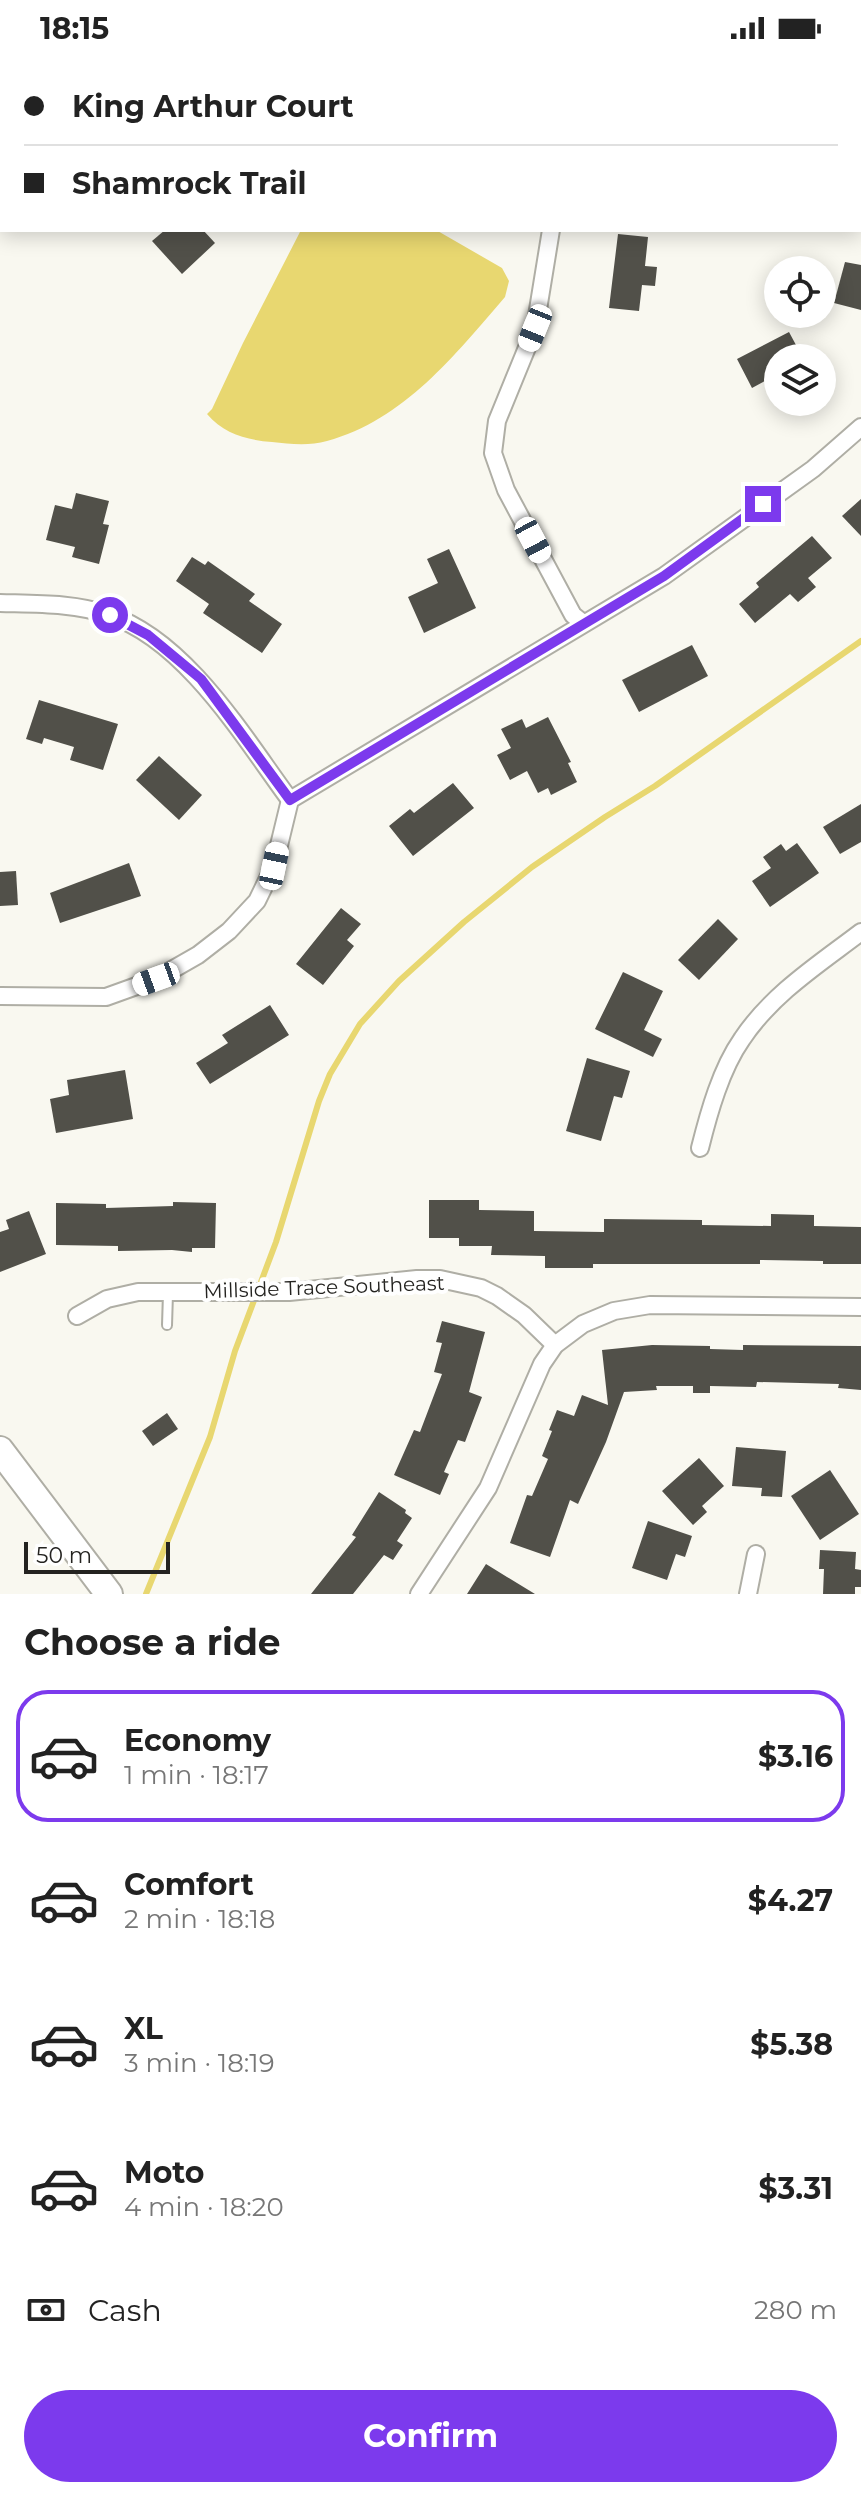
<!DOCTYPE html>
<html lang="en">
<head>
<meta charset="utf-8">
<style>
	:root { --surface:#fff; --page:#f6f6f6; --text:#222; --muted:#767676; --line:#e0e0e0; --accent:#7c3aed }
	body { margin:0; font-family:Montserrat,sans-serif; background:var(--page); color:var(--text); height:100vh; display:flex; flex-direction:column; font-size:30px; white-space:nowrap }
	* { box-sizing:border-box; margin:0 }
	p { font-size:26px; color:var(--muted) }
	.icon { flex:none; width:44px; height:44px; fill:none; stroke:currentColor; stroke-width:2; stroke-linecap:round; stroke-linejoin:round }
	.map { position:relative; height:1538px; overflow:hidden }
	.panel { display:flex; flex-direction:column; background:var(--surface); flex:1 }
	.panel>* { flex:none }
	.top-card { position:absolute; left:0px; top:0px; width:862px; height:176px; box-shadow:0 4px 20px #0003; display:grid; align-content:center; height:176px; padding:0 24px; background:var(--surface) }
	.buttons { position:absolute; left:764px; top:200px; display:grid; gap:16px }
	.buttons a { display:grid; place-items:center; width:72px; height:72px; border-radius:50%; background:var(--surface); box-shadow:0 4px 20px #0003; font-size:40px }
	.scale { position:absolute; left:24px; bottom:20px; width:146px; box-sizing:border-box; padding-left:8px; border:4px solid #242320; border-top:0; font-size:22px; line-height:28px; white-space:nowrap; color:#242320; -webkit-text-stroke:6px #fff; paint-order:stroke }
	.end { position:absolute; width:36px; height:36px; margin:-18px; border:10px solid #7c3aed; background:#fff; box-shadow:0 0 0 4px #fff }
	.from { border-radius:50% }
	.car { position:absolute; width:24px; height:48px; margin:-24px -12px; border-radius:10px; box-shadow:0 0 6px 2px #0007; background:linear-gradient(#fff 24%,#345 0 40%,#fff 0 76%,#345 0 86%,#fff 0) }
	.top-card b { display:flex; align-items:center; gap:28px; height:76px; font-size:30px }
	.top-card b+b { border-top:2px solid var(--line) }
	.top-card i { width:20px; height:20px; background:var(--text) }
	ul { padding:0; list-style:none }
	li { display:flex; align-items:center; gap:24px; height:132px; margin:0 16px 12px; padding:0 8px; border:4px solid transparent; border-radius:32px }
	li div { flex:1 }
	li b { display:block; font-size:30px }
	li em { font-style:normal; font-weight:700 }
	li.selected { border-color:var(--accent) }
	li>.icon { width:72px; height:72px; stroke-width:1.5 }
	h2 { padding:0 24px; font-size:36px; line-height:96px }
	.pay { display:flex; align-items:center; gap:20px; height:88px; padding:0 24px; font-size:30px }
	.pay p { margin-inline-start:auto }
	.primary-button { display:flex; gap:16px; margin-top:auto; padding:16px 24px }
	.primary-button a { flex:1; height:92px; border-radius:48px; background:var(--accent); color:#fff; font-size:32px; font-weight:700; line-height:92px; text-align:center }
	.status { display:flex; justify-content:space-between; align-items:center; height:56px; padding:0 40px; background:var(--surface); direction:ltr }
	.status svg { height:22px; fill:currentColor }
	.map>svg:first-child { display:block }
	.water { fill:#e8d770 }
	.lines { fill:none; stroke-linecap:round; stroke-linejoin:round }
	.stream { stroke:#e8d770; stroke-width:6 }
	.building { fill:#515049 }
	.service-casing { stroke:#afaea5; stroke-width:12 }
	.minor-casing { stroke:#afaea5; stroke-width:20 }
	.primary-casing { stroke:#afaea5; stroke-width:30 }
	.service { stroke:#fff; stroke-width:8 }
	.minor { stroke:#fff; stroke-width:16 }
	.primary { stroke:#fff; stroke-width:26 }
	.route { stroke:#7c3aed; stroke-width:10 }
	.labels { text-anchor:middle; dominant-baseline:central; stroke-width:8; stroke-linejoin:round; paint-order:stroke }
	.street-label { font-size:20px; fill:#242320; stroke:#fff }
</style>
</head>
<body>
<div class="status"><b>18:15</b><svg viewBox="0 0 49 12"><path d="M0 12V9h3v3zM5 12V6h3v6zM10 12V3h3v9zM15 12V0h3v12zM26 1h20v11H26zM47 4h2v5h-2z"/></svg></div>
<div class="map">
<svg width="861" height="1538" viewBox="0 0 861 1538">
	<rect width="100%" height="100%" fill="#f9f8f0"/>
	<path class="water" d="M301,174H436L502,212L509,225L505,241C455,299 404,364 327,385C309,390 290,388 272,386C247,384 224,378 207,358L212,353L243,287Z"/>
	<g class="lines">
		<path class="stream" d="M146,1538L210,1381L235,1295L276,1186L319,1045L330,1018L360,968L399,925L464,866L532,811L605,761L655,730L861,585"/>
	</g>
	<g class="building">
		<path d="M165,174H203L215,187L182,218L152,185Z"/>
		<path d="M618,178L648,181L645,210L657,211L655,230L642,229L639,255L609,252Z"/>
		<path d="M845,206L861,209V254L834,247Z"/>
		<path d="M789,276L803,302H778V318L752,332L737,303Z"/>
		<path d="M76,437L109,445L103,468L109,469L99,508L72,501L75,491L46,484L55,449L72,453Z"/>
		<path d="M861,443V480L842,460Z"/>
		<path d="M812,480L832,502L808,522L816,531L798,546L790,538L755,567L739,548L759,531L756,527Z"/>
		<path d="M449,493L476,552L424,577L408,541L438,527L427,503Z"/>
		<path d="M192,501L205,509L208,505L255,538L249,545L282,568L262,597L203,557L209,548L176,525Z"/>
		<path d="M692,589L708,620L639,656L622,624Z"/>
		<path d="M39,644L118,668L103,714L70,704L74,691L44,682L42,688L26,683Z"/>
		<path d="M548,661L571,706L568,707L577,726L551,739L548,732L538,737L527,715L510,724L497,699L511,692L501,673L522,663L526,672Z"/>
		<path d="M159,700L202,739L179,764L136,724Z"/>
		<path d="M453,727L474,752L413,800L389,770L410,753L414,757Z"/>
		<path d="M861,748V786L840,798L823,771Z"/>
		<path d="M797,787L819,817L770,851L752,825L771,812L763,801L781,788L786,795Z"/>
		<path d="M129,807L141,840L60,867L50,837Z"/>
		<path d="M16,815L18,849L0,850V816Z"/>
		<path d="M341,852L361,868L347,884L354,890L323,929L296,908Z"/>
		<path d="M718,863L738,883L699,924L678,904Z"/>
		<path d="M623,916L663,935L644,974L662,983L653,1001L595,973Z"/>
		<path d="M270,949L289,979L210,1028L196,1007L228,987L222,979Z"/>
		<path d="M587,1002L630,1015L622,1042L614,1040L601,1085L566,1075Z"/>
		<path d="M125,1014L133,1063L56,1077L50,1043L69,1039L67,1024Z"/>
		<path d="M429,1144H479V1154L534,1155V1175L604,1176V1163L702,1164V1169L771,1170V1158L814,1159V1170L861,1171V1208H823V1205L760,1204V1208H593V1212H545V1200L491,1199L492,1190H459V1182H429Z"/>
		<path d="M173,1146L216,1147L215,1192H192V1196L172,1194L118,1195V1190L56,1189V1147L106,1148V1152L173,1150Z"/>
		<path d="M29,1155L46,1198L0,1216V1176L9,1173L6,1164Z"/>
		<path d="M442,1265L485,1276L469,1336L482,1341L465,1386L458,1384L444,1416L449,1418L440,1439L394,1419L414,1374L420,1376L442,1318L434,1316L442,1287L436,1286Z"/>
		<path d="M652,1289L710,1290V1293L743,1294V1289L861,1290V1334L838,1332L839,1328L757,1326L756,1331L710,1330V1337H693V1330H656L657,1334L624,1336L606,1386L578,1448L570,1444L550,1501L510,1487L527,1439L532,1440L548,1403L542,1400L552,1375L549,1374L557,1354L574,1360L582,1339L608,1349L602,1294Z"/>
		<path d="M167,1357L178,1373L153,1390L142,1375Z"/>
		<path d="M736,1391L786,1395L782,1441L761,1440L762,1432L732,1430Z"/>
		<path d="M699,1402L724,1430L702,1450L707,1456L693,1469L662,1435Z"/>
		<path d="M830,1414L859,1458L820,1484L791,1440Z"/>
		<path d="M379,1436L406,1454L405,1457L412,1462L397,1485L403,1489L393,1504L384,1499L353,1538H311L356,1481L352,1479Z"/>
		<path d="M648,1465L692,1480L685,1501L676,1498L667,1524L632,1512Z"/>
		<path d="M820,1494L856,1496L855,1513L861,1514V1531H855V1538H823L824,1513H819Z"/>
		<path d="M486,1508L507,1521L535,1538H467Z"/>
	</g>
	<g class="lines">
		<g class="service-casing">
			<path id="service" d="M167,1269L168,1237"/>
		</g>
		<g class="minor-casing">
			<g id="minor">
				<path d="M567,2V0"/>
				<path d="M551,174L535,272L497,365L493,397L506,434L573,559L583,567"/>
				<path d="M0,547C36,548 75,547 109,559C186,584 244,682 290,744"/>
				<path d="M0,940L106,941L156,923L198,899L229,875L257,845L274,810L290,744L664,520L813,413L861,371"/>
				<path d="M700,1092C709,1056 721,1013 742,983C772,938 819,908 861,876"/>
				<path d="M77,1260L107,1243L138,1236H289L417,1223H440L481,1232L497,1240L524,1259L555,1289"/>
				<path d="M419,1538L488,1432L542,1308L555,1289L583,1268L614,1255L650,1249L861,1251"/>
				<path d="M748,1538L756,1498"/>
			</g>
		</g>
		<g class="primary-casing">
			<path id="primary" d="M0,1394L109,1538"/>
		</g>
		<use href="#service" class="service"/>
		<use href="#minor" class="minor"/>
		<use href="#primary" class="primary"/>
	</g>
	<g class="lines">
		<path class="route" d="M110,559L148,579L201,623L290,744L664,520L763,448"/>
	</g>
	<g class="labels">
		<g class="street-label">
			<text transform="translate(324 1231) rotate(-2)">Millside Trace Southeast</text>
		</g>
	</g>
</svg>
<div class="buttons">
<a><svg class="icon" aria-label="locate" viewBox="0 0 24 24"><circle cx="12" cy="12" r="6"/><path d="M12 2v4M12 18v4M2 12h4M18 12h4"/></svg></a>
<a><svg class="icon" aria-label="layers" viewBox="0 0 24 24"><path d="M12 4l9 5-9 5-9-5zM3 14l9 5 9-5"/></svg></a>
</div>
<div class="scale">50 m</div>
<i class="end from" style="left:110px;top:559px"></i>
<i class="end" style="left:763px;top:448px"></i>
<i class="car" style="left:535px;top:272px;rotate:202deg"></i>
<i class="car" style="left:533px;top:484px;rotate:152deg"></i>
<i class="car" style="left:274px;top:810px;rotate:12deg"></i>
<i class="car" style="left:156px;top:923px;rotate:250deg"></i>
<div class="top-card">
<b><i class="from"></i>King Arthur Court</b>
<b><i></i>Shamrock Trail</b>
</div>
</div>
<section class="panel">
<h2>Choose a ride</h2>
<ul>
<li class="selected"><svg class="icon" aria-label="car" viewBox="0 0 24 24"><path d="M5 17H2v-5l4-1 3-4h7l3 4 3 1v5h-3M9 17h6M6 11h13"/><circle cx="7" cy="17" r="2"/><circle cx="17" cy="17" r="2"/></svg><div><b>Economy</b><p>1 min · 18:17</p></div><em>$3.16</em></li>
<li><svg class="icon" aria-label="car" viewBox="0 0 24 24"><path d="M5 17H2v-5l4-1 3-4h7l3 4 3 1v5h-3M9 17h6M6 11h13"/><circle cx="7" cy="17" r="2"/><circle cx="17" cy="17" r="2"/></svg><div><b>Comfort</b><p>2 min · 18:18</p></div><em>$4.27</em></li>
<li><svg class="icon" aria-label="car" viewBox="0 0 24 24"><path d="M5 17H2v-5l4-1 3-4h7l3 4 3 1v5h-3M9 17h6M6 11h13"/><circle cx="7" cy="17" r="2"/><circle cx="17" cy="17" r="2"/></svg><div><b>XL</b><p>3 min · 18:19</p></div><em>$5.38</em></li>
<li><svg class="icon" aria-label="car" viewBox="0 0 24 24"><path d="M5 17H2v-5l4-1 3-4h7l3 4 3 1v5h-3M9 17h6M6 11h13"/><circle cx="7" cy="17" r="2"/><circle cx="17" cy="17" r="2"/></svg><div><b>Moto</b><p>4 min · 18:20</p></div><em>$3.31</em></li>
</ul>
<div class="pay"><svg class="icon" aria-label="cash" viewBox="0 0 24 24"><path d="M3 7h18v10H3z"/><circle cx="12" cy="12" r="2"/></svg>Cash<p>280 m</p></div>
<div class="primary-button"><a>Confirm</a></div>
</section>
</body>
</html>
